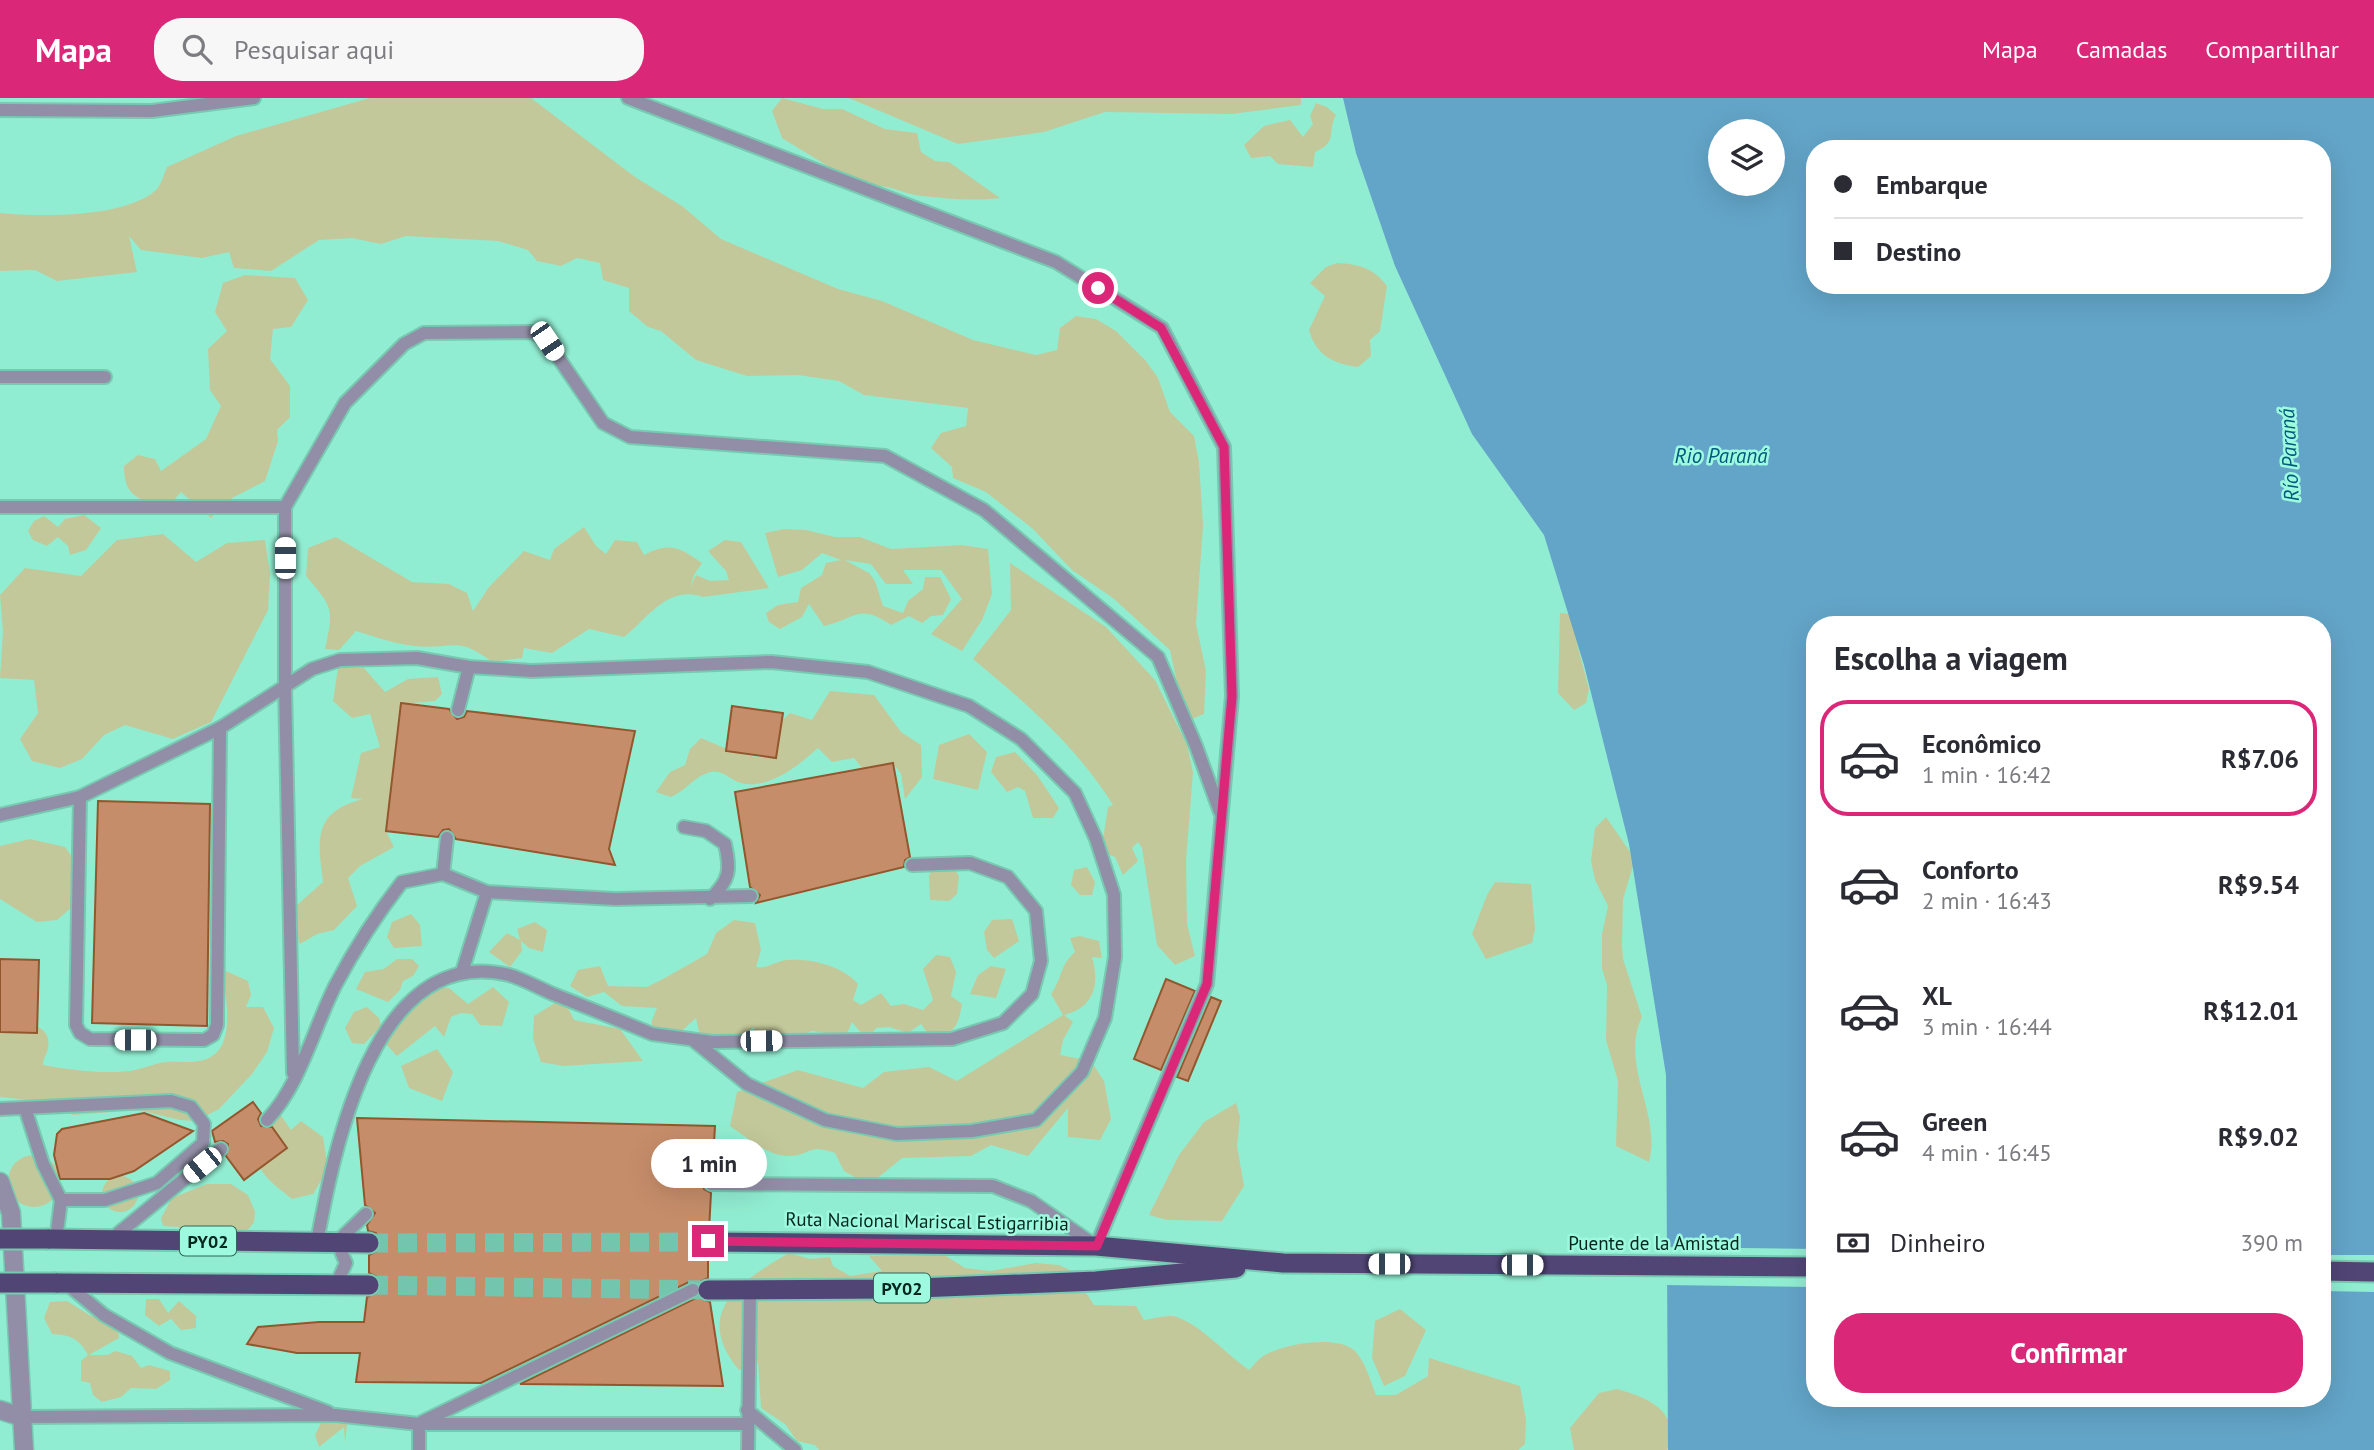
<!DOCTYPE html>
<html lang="pt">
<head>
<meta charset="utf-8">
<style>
	:root { --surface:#fff; --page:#f7f7f7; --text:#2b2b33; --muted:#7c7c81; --line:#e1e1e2; --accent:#db2777 }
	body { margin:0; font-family:"PT Sans",sans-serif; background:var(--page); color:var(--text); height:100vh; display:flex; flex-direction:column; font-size:26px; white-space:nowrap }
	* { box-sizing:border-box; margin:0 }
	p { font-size:23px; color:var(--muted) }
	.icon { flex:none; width:38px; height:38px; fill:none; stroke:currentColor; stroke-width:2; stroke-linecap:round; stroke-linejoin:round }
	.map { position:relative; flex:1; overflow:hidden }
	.drawer { position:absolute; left:1806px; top:518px; width:525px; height:791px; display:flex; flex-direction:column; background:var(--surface); border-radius:28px; box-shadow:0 7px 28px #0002 }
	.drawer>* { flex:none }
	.hud { position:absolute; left:1806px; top:42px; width:525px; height:154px; border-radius:28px; box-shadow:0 7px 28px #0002; display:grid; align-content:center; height:154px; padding:0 28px; background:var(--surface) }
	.fabs { position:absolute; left:1708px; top:21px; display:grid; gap:14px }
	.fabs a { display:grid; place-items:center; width:77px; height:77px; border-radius:50%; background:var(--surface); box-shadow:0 7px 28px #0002; font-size:35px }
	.end { position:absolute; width:32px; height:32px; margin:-16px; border:9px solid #db2777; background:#fff; box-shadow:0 0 0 4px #fff }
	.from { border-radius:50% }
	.bubble { position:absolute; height:49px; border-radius:24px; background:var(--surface); box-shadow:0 7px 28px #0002; font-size:23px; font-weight:700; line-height:49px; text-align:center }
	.car { position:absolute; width:21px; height:42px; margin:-21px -10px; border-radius:9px; box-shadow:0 0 5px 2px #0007; background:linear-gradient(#fff 24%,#345 0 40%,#fff 0 76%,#345 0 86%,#fff 0) }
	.hud b { display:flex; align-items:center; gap:24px; height:66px; font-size:26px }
	.hud b+b { border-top:2px solid var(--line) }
	.hud i { width:18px; height:18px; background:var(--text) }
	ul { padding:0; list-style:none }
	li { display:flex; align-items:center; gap:21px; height:116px; margin:0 14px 10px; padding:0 14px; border:4px solid transparent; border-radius:28px }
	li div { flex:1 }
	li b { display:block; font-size:26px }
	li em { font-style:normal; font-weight:700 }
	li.on { border-color:var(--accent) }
	li>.icon { width:63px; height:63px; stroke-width:1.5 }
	h2 { padding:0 28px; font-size:32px; line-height:84px }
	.pay { display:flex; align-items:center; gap:18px; height:77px; padding:0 28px; font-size:26px }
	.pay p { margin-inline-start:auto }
	.primary-button { display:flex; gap:14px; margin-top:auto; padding:14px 28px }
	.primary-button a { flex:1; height:80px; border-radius:28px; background:var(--accent); color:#fff; font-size:28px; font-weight:700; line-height:80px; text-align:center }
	header { display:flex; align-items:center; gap:42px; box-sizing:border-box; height:98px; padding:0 35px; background:var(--accent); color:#fff }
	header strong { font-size:33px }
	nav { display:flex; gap:38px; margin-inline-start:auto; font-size:24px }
	.search { width:490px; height:63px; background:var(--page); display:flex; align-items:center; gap:18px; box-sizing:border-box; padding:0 24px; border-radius:28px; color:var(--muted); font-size:26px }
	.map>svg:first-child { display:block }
	.green { fill:#c3c89a }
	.water { fill:#63a5c8; fill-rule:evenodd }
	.pier { fill:#91edd1 }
	.building { fill:#c68d6a; stroke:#93572e; stroke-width:2 }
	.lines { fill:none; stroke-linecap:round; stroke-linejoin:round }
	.trunk-tunnel { stroke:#74c5ad; stroke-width:19; stroke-dasharray:19 10; stroke-linecap:butt }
	.service-casing { stroke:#77c9b1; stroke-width:16 }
	.minor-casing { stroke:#77c9b1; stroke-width:21 }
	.tertiary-casing { stroke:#77c9b1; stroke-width:21 }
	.trunk-casing { stroke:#77c9b1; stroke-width:23 }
	.service { stroke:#928ea7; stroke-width:12 }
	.minor { stroke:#928ea7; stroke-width:18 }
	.tertiary { stroke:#928ea7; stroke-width:18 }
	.trunk { stroke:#504575; stroke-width:19 }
	.trunk-bridge-casing { stroke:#77c9b1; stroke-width:23; stroke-linecap:butt }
	.trunk-bridge { stroke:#504575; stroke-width:19 }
	.route { stroke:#db2777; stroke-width:9 }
	.labels { text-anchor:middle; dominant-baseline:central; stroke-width:5; stroke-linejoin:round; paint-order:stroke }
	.shield { fill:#9efadf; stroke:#2f6657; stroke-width:2 }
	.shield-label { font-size:18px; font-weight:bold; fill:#00261d }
	.street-label { font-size:19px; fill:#00261d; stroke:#9efadf }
	.water-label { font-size:21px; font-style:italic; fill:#005b7e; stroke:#9efadf }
</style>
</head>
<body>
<header>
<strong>Mapa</strong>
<div class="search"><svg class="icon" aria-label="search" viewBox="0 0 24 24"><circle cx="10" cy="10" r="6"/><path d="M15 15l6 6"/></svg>Pesquisar aqui</div>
<nav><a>Mapa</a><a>Camadas</a><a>Compartilhar</a></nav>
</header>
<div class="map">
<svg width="2374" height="1352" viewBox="0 0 2374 1352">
	<rect width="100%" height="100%" fill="#91edd1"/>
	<g class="green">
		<path d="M370,0H531L635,79L682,108L721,141L838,191L882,203L973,242L1036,257L1057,252L1060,230L1076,218L1096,221L1116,233L1146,263L1158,280L1170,314L1194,338L1199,364L1203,428L1196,526L1206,573L1204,616L1192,621L1177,585L1170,552L1113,500L1072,472L1033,431L986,394L953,380L952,369L931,350L941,335L966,328L968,310L864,297L839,283L798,277L747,278L696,262L661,233L648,229L629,213V190L603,182L600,165L577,160L561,168L537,163L528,152L498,143L406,138L381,146L352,140L319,142L271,173L234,170L229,154L202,160L141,152L129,138L137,174L57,183L35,172L0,173V115C41,119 122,120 155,93C161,88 164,76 167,69L236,38Z"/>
		<path d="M782,0L823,11H842L885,31L917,35L921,54L935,63L949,64L1000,100C973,103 949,101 922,98C898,95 888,84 862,89L782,40L772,13Z"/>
		<path d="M849,0H1301V7L1232,16L1105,14L1044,34L958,46Z"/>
		<path d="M1316,5L1327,9L1336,17C1326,36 1339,43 1315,54L1313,69L1278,66L1270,58L1251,60L1244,47L1264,28L1290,22L1303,39L1313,26L1310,18Z"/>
		<path d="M1337,165C1359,166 1374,170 1387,188L1380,233L1370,242L1371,258L1358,269C1333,266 1316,257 1309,232L1325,198L1310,185L1326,169Z"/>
		<path d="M245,177L295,180L308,202L291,229L273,231L270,261L290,288V319L277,332L278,343L265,383L232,400L211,420L181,394L166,411C140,400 124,401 124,368L138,357L155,361L161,373L206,341L221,308L210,292L208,251L227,233L215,214L223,185Z"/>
		<path d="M84,417L101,430L86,452L70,457L68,448L58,439L47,448L33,442L28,433L34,423L44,418L58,429L65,421Z"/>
		<path d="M584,429L596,448L606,456L615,442L637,444L644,457C670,444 679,449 702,465L694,477L690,490L696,477L710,483L729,482L726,473L708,453L725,442L741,444L769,490L703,499C668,486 647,521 624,539L589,531L552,555L524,550L522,560L492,564C457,537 452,552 415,548C395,546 375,539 356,533L339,552L325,551C334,510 333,510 306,478L308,450L336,439L412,484L449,486L467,495L473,513L489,489L524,453L550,462L554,451Z"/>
		<path d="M784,431L806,432L835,439H860L891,451L962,447L988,451L992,496L982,522L962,553L931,536L962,501L941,472H903L913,486H886L871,466L845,462L869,475L875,483L883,508L903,515L908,503L923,491L925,479H940L951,501L943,517L931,518L922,525L909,518L891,527C859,505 855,521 824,528L809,506L802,519L780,531L769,524L766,515L778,507L798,504L801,490L822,477L826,465L841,462L822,455L802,472L778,479L765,435Z"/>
		<path d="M163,436L196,464L227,445L265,442L270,476L268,512L211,624L173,641L125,627L104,637L82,661L60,670L32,663L20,641L38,615L34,582L0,580L3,534L0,497L25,470L81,478L117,442Z"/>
		<path d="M1010,465L1106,529L1155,582L1187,647L1193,674L1186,763L1187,826L1195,858L1175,867L1157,847L1142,750L1138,744L1132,750L1138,763L1123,777L1115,759L1101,754L1108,709L1113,707C1077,649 1025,604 973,561L1011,512Z"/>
		<path d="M1560,515L1576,516L1577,546L1589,591L1586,605L1574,612L1558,595Z"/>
		<path d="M338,570H364L385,594L408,581L438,579L442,596L435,603L401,606L386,733L394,749L360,768L348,780L357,808L334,832L317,836L300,846L288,815L323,784C317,739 314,714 363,701L351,700L361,655L380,649L370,616L352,620L333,603Z"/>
		<path d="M830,593L874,597L901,634L921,647L922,679L905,701L901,676L893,665L862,670L854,660L832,664L818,650C799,667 769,692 741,685C729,682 725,672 711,674C694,678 687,692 671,699L656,694L670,674L685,667L690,651L701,640C730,652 743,660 776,660L774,630L790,615L812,622Z"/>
		<path d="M969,636L987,654L978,692L933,681L939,647Z"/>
		<path d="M1015,654L1037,677L1059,710L1053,720H1033L1025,693L1018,689L1007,694L991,674L996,659Z"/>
		<path d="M1606,719L1630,754L1633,768L1623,801L1622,847L1623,861L1642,919C1619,967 1662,1016 1649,1064L1616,1048L1618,983L1606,942L1607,887L1602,871V836L1608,808L1595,782L1591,763L1595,730Z"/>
		<path d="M30,741L65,749L75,763L73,808L57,822L37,824L0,801V748Z"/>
		<path d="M934,766H950L959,778L957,796L949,803L930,802L929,778Z"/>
		<path d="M1087,769L1095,784L1092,797H1080L1071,787L1074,772Z"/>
		<path d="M1495,784L1531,786L1535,831L1532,845L1486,861L1472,836L1487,797Z"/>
		<path d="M411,816L420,827L422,848L394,850L387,839L392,824Z"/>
		<path d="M1012,821L1019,843L994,860L987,852L984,834L992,822Z"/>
		<path d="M734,822L755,825L761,852L756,869C767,871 776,863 787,862C811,860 843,868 858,886L853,902L861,907L881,895L891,908L904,906L923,912L933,902L923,871L936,857L950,859L956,874L951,898L962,906C958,929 955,934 932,942L921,926L908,935L889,929L876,930L867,942L852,924L846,938L812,933L785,943L754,933V929L742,938L712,944L699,934L696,920L676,938L652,936V922L657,910L622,908L604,894L587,899L570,888L578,872L600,868L608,888L647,889L663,881L707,856L716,835Z"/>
		<path d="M535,824L547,832L543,854L529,850L521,843L522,853L510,869L489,854L507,835L520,842L517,831Z"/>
		<path d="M1080,838L1099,843L1102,860L1092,859C1100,886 1094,910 1064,917L1073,924L1063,942L1060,957L1091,963L1104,983L1111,1021L1100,1042L1068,1039V1010L1028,1058L991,1047L971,1058L902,1060L869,1087L844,1073L835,1055C806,1045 811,1058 788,1058C767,1058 747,1039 730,1028L737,994L798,972L863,990L884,974L929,969L957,983L1063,917L1051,896C1063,879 1059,868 1075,854L1070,840Z"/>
		<path d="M397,861H412L419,868L413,878L403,883L400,892L388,904L356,891L365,874L384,871Z"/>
		<path d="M991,868L1006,871L996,900L970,896L978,877Z"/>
		<path d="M226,873L248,883L251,897L246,909H263L274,930L267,954L252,976L219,1011L196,1023L180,1022L138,1012L73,1017L46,1004L0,999V923C19,925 53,923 48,950C47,957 43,959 43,967C67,972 111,977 135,972C146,970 155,965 166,964C183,963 205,968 218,953C232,938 227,897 222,880Z"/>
		<path d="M427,889L449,890L468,906L493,889L509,904L502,928L480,927L472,916L461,915L451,919L444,939L435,928L397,958L382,942Z"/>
		<path d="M563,900L574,922L620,931L643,963L563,968L541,964L533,941L534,918Z"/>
		<path d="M367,909L379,920L381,928L364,946L352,945L345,930L354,914Z"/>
		<path d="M437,951L453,974L442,1003L409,990L401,968Z"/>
		<path d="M1236,1005L1240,1019L1237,1048L1244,1088L1222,1123L1167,1122L1149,1117L1179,1057L1204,1024Z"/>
		<path d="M273,1006L291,1032L301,1023L323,1039L328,1071L313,1096L292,1101C253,1071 256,1070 256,1022Z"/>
		<circle cx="34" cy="1083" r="26"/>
		<circle cx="120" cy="1096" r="18"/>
		<path d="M207,1086H231L248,1097L255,1114L254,1124L244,1137L184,1144L179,1129L163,1128L161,1120L172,1100Z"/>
		<path d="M789,1155L810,1161L830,1159L833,1168L850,1178L882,1173L869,1158H946L965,1170L990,1173L1036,1165L1059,1167L1072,1173L1094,1207L1136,1208L1144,1222C1153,1221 1168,1216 1177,1219C1202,1228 1226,1256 1249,1272C1254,1267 1259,1260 1265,1257C1283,1246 1338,1236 1355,1253C1366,1265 1370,1282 1376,1297H1396L1428,1278L1429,1260L1520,1288L1526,1322L1525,1346L1518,1352H819L815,1347L797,1343L785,1326L761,1310L758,1264L739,1272C691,1214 741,1183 789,1155Z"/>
		<path d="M146,1201H159L168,1215L179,1203L196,1218V1230L181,1232L171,1221L159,1228L145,1217Z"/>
		<path d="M67,1203L91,1218L117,1224L119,1240L89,1257H107L116,1253L132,1258L141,1270L149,1267L170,1273V1282L156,1291L131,1290L121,1299L102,1304L93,1297L90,1285L81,1283V1263L88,1257C79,1240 70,1237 52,1236L44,1220L50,1204Z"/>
		<path d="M1400,1211L1426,1232L1405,1278L1384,1288L1372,1260L1375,1223Z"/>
		<path d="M1617,1291C1648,1300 1681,1312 1667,1352H1574L1570,1330L1599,1295Z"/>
		<path d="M321,1325L347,1326L345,1345L344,1329L319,1349L315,1337Z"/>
	</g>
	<path class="water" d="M1343,0H2374V1352H1668L1666,977L1629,746L1584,567L1544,437L1472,336L1395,168L1356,55ZM1720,33H1773V86H1720ZM1815,51H2322V187H1815ZM1815,527H2322V1300H1815Z"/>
	<g class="pier">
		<path d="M1663,1149L1815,1151V1189L1664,1187Z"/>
		<path d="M2322,1157H2374V1194L2322,1193Z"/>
	</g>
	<g class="building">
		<path d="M401,605L449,611L457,621L464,619L467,613L635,633L609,751L615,767L456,741L449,731L443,732L438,739L386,733Z"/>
		<path d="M732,608L783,615L776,660L726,653Z"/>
		<path d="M893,665L910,759L905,762L904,769L756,805L760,797L750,789L735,694Z"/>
		<path d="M98,703L210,706L207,928L92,925Z"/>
		<path d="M0,861L39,862L37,935L0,934Z"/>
		<path d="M1166,881L1195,893L1161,972L1134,961Z"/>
		<path d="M1211,899L1221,903L1188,983L1177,979Z"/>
		<path d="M253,1004L261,1015L258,1021L261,1028L272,1029L287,1050L244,1082L226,1058L228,1046L223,1043L215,1044L212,1033Z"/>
		<path d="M144,1015L193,1033L134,1073L110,1081H60L54,1057L57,1036L62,1031Z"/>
		<path d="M357,1020L715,1028L712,1077L706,1079L702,1085L704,1091L711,1095L709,1132L701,1134L696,1143L698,1151L708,1156V1180L698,1185L689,1184L481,1285L356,1284L360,1255H297L247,1246L258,1229L319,1224H364L367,1199L380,1193L379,1180L369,1175V1157L379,1152L381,1144L376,1135L368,1133L367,1127L375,1115L365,1107Z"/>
		<path d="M698,1199L710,1204L723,1288L520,1286Z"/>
	</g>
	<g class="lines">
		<g class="trunk-tunnel">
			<path d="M369,1145L708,1144"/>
			<path d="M369,1187L704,1192"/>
		</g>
		<g class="service-casing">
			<g id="service">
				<path d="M628,0L1056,164L1162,230L1224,349L1232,598L1207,886L1096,1148L1031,1103L993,1088L711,1086"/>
				<path d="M0,12L152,13L254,0"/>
				<path d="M0,279H105"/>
				<path d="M0,409H285L345,305L404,246L424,235L533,234L547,243L603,325L630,339L885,358L984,412L1158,559L1196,648L1220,714"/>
				<path d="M285,409V588L293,975"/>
				<path d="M458,612L469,569"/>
				<path d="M80,699L76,927L80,935L90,941L204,942L213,937L217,927L220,630"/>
				<path d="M0,717L80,699L220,630L312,571L340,562L417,560L469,569L532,573L771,564L868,574L969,608L1021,641L1075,695L1096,741L1114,797L1115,859L1105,920L1082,974L1036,1022L972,1033L897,1036L825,1022L747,986L693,942"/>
				<path d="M684,729L706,733L725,746C731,772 730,782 710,801"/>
				<path d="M443,776L447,740"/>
				<path d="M462,874L487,794"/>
				<path d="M0,1011L171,1003L191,1009L204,1026L203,1045L157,1085L105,1102H61L43,1066L25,1010"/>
				<path d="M267,1022C300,987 313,932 335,888C354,852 377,816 402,784L443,776L487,794L615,801L751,798"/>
				<path d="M56,1142L61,1102"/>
				<path d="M109,1143L221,1051"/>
				<path d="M317,1144C334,1051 374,844 509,877C523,881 539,890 553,896C586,909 619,922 652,936L712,944L952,941L1003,925L1032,896L1041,863L1036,813L1008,779L970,765L912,767"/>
				<path d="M67,1186L104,1217L170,1255L328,1314"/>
				<path d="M336,1187L346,1165L337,1144L366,1116"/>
				<path d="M747,1312L795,1352"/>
				<path d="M22,1319L335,1317L419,1326H747"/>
				<path d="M422,1324L693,1192"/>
				<path d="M419,1352V1326"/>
				<path d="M748,1352L750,1190"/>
			</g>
		</g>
		<g class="minor-casing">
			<path id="minor" d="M0,1312L22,1319"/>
		</g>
		<g class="tertiary-casing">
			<path id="tertiary" d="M0,1084L11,1115L24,1352"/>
		</g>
		<g class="trunk-casing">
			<g id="trunk">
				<path d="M48,1141L369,1145"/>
				<path d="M708,1144L1096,1148L1283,1165L1815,1169"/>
				<path d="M2322,1173L2374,1174"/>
				<path d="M56,1185L369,1187"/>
				<path d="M708,1192L893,1191L1096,1183L1236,1170"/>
			</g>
		</g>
		<use href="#service" class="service"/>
		<use href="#minor" class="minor"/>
		<use href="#tertiary" class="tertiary"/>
		<use href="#trunk" class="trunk"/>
		<g class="trunk-bridge-casing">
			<g id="trunk-bridge">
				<path d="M0,1141H48"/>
				<path d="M0,1185H56"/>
			</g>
		</g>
		<use href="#trunk-bridge" class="trunk-bridge"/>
	</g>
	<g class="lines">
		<path class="route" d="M708,1143L1097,1148L1207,886L1232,598L1224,349L1161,230L1098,190"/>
	</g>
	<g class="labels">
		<g class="shield">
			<rect x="180" y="1128.5" width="56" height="29" rx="5"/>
			<rect x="874" y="1175.5" width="56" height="29" rx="5"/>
		</g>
		<g class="shield-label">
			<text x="208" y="1143">PY02</text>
			<text x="902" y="1190">PY02</text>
		</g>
		<g class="street-label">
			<text transform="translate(927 1123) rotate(1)">Ruta Nacional Mariscal Estigarribia</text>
			<text x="1654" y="1145">Puente de la Amistad</text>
		</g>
		<g class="water-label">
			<text x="1721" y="357">Rio Paraná</text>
			<text transform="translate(2289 357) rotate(-93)">Río Paraná</text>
		</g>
	</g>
</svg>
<div class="fabs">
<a><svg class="icon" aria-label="layers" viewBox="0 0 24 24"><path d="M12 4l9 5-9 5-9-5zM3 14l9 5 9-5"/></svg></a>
</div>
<i class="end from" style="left:1098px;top:190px"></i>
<i class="end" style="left:708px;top:1143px"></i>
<div class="bubble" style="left:651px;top:1041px;width:116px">1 min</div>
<i class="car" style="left:547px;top:243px;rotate:146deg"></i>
<i class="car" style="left:285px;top:460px;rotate:0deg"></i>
<i class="car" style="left:135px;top:942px;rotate:270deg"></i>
<i class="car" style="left:761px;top:943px;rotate:89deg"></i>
<i class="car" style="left:202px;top:1067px;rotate:231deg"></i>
<i class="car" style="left:1389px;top:1166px;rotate:270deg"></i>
<i class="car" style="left:1522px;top:1167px;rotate:90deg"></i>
<div class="hud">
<b><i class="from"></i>Embarque</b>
<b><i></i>Destino</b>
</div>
<section class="drawer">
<h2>Escolha a viagem</h2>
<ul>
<li class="on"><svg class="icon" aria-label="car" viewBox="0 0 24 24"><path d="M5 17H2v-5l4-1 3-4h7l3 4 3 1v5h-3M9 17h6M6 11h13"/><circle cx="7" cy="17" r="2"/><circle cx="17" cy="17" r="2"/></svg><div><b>Econômico</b><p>1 min · 16:42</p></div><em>R$7.06</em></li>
<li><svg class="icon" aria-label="car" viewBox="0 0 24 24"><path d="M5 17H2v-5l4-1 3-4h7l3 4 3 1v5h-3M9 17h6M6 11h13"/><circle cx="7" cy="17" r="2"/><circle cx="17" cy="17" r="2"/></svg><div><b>Conforto</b><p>2 min · 16:43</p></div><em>R$9.54</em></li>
<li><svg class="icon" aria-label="car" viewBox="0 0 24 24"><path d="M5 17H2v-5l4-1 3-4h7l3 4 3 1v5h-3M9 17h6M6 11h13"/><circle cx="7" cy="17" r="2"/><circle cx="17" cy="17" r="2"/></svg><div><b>XL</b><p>3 min · 16:44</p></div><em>R$12.01</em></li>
<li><svg class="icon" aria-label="car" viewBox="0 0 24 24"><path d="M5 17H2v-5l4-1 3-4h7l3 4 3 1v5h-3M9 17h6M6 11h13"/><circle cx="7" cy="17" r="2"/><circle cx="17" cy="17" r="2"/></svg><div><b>Green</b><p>4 min · 16:45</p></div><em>R$9.02</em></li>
</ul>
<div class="pay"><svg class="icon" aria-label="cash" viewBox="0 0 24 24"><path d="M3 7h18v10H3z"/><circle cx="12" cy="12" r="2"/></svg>Dinheiro<p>390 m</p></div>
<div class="primary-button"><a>Confirmar</a></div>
</section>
</div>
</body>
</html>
